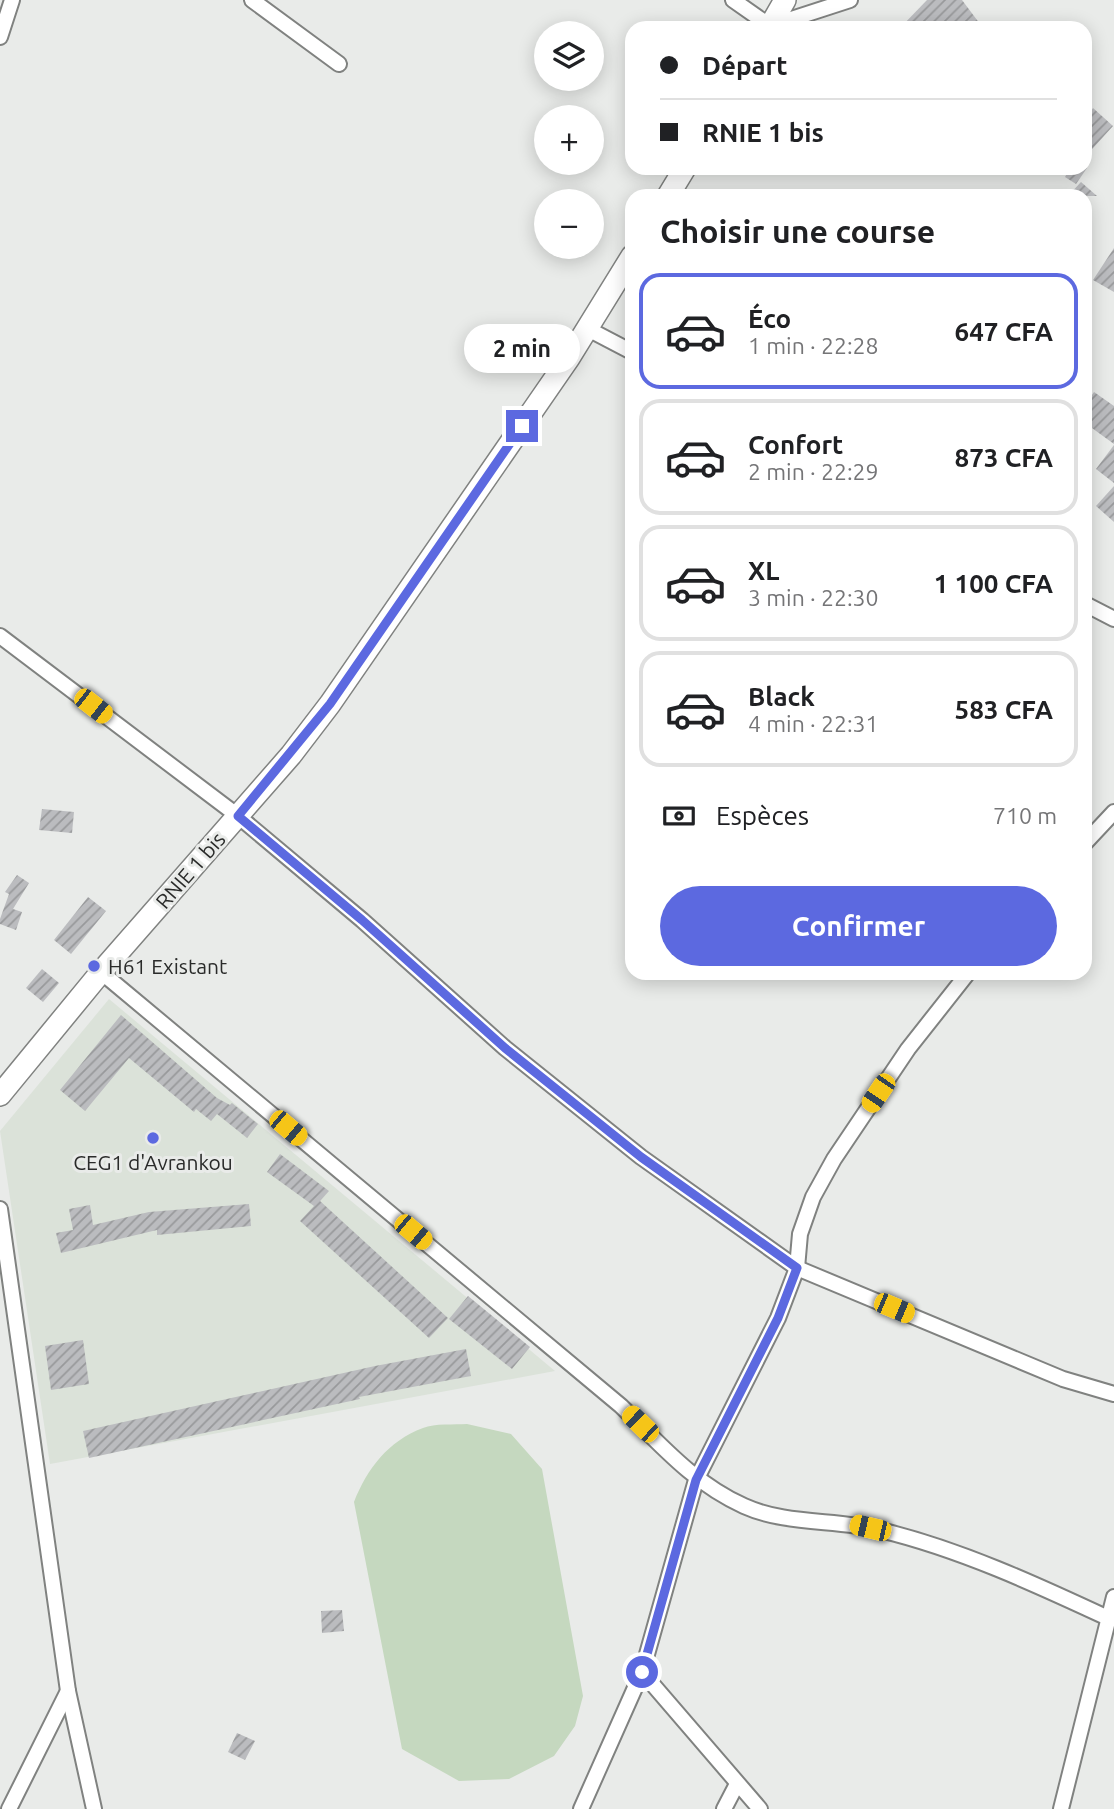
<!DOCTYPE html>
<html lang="fr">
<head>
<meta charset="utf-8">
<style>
	:root { --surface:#fff; --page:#f2f2f2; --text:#202124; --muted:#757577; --line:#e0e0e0; --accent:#5c69e0 }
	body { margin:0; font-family:Ubuntu,sans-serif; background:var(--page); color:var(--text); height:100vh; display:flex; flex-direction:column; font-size:26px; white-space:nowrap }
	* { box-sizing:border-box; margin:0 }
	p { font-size:23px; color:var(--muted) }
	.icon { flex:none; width:38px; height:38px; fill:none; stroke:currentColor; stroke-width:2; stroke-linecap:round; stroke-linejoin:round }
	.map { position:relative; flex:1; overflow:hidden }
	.sheet { position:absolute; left:625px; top:189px; width:467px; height:791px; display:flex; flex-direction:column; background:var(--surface); border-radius:21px; box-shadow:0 4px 18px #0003 }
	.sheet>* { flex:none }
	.top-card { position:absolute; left:625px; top:21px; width:467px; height:154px; border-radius:21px; box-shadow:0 4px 18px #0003; display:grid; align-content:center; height:154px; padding:0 35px; background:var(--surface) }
	.controls { position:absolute; left:534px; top:21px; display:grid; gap:14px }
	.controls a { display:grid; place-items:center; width:70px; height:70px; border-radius:50%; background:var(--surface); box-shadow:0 4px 18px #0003; font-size:35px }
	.end { position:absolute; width:32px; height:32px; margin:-16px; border:9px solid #5c69e0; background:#fff; box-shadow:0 0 0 4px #fff }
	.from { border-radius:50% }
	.bubble { position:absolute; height:49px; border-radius:24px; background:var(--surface); box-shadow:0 4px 18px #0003; font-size:23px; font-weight:700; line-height:49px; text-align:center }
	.car { position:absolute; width:21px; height:42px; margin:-21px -10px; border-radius:9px; box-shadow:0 0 5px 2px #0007; background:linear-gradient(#f5c518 24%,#345 0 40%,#f5c518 0 76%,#345 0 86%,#f5c518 0) }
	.top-card b { display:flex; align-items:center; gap:24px; height:66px; font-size:26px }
	.top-card b+b { border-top:2px solid var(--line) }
	.top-card i { width:18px; height:18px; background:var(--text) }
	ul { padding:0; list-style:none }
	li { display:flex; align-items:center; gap:21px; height:116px; margin:0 14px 10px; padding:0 21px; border:4px solid var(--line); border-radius:21px }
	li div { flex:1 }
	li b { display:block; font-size:26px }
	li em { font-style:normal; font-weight:700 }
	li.on { border-color:var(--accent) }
	li>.icon { width:63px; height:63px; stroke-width:1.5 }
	h2 { padding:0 35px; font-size:32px; line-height:84px }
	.pay { display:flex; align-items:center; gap:18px; height:77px; padding:0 35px; font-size:26px }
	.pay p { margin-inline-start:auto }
	.primary-button { display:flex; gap:14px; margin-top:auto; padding:14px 35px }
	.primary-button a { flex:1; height:80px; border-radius:42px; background:var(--accent); color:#fff; font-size:28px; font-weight:700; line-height:80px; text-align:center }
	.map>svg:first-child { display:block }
	.built { fill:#dbe2d9 }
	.pitch { fill:#c5d8bf }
	.building { fill:url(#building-hatch) }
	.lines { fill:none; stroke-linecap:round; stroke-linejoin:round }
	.minor-casing { stroke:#808280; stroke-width:18 }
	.primary-casing { stroke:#808280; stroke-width:24 }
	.minor { stroke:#fff; stroke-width:14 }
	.primary { stroke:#fff; stroke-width:21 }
	.route { stroke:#5c69e0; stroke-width:9 }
	.poi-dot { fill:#5c69e0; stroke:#e9ebe9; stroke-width:2.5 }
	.labels { text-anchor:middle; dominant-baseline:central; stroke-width:6; stroke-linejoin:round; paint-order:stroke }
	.street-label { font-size:21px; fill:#2a2b2a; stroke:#e9ebe9 }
	.poi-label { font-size:21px; fill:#2a2b2a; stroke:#e9ebe9; text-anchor:start }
</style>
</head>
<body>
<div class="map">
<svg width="1114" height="1809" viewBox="0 0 1114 1809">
	<defs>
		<pattern id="building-hatch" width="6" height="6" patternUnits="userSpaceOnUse" patternTransform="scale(1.75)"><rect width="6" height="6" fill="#bbbcbf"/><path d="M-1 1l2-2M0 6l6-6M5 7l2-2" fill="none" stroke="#98999b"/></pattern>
	</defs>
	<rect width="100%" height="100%" fill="#e9ebe9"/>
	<path class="built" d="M109,999L555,1371L50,1464L0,1131Z"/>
	<path class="pitch" d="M467,1424L511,1434L542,1469L583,1696L575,1726L554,1756L509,1779L459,1781L402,1749L354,1502C367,1469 388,1441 423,1428C435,1423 454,1425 467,1424Z"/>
	<g class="building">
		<path d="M927,0H962L983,28H900Z"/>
		<path d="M1085,106L1091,111L1093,108L1113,126L1085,157Z"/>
		<path d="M1070,168H1087L1076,184L1065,177Z"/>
		<path d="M1081,182L1097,196H1068Z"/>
		<path d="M1114,248V292L1093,280Z"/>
		<path d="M1094,392L1114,406V444L1085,423V405Z"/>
		<path d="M1114,445V483L1096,469Z"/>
		<path d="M1114,486V522L1096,506Z"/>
		<path d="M42,809L74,812L72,833L39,830Z"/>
		<path d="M17,875L29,883L13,909L22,912L16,930L0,924V919L9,894L5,892Z"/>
		<path d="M88,897L106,911L71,954L54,940Z"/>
		<path d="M42,969L59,983L43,1002L26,988Z"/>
		<path d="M121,1015L217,1098L230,1105L232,1103L258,1124L247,1138L217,1114L211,1121L196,1109L194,1112L129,1058L85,1111L60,1090Z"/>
		<path d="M280,1154L329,1191L320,1201L448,1318L429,1338L300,1221L314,1206L267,1172Z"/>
		<path d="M249,1204L251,1226L157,1235V1230L61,1253L56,1233L73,1230L69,1209L90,1205L93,1225L149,1212Z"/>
		<path d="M468,1296L530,1347L512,1369L449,1319Z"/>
		<path d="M83,1340L89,1384L51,1390L45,1346Z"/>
		<path d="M466,1349L471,1376L359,1397L360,1399L89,1458L83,1431L375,1366Z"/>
		<path d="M342,1610L344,1631L322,1633L321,1611Z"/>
		<path d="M237,1733L255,1741L245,1760L228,1752Z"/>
	</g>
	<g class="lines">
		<g class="minor-casing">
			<g id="minor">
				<path d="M252,0L339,64"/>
				<path d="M733,0L770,26L850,0"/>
				<path d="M0,37L12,0"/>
				<path d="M588,329L632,352"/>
				<path d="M1085,604L1114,619"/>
				<path d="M0,636L238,816L362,920L505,1048L641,1157L797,1268L1063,1379L1114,1394"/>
				<path d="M1085,843L1114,812"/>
				<path d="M101,972L621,1406C660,1444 693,1483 744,1506C786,1525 835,1519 880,1530C959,1549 1035,1584 1108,1618"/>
				<path d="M0,1209L68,1691L94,1809"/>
				<path d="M642,1672L760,1809"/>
				<path d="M9,1809L68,1691"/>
				<path d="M581,1809L642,1672L696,1480L778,1318L797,1268L800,1234L813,1197L834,1159L908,1049L968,973"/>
				<path d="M724,1809L737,1784"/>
				<path d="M1061,1809L1114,1597"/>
			</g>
		</g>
		<g class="primary-casing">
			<g id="primary">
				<path d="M769,28L785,0"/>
				<path d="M668,196L685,168"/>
				<path d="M0,1095L101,972L291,755L330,704L569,358L632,256"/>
			</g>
		</g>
		<use href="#minor" class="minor"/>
		<use href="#primary" class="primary"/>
	</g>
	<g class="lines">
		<path class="route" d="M522,426L330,704L238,816L362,920L505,1048L641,1157L797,1268L778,1318L696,1480L642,1672"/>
	</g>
	<g class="poi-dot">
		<circle cx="94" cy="966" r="7"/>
		<circle cx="153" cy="1138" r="7"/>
	</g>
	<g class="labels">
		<g class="street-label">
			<text transform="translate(190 870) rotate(-49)">RNIE 1 bis</text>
		</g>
		<g class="poi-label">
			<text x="108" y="966">H61 Existant</text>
			<text x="153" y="1162" text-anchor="middle">CEG1 d'Avrankou</text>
		</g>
	</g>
</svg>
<div class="controls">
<a><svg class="icon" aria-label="layers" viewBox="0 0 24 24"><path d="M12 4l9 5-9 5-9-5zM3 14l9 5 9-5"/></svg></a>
<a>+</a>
<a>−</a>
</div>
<i class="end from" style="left:642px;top:1672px"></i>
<i class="end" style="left:522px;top:426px"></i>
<div class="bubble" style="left:464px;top:324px;width:116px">2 min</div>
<i class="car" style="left:93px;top:706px;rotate:128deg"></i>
<i class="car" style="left:878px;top:1093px;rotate:214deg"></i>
<i class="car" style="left:288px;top:1128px;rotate:130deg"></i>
<i class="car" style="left:413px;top:1232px;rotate:130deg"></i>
<i class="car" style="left:894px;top:1308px;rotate:113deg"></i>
<i class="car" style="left:640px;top:1424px;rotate:314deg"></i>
<i class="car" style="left:870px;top:1528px;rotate:283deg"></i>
<div class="top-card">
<b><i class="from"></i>Départ</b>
<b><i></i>RNIE 1 bis</b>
</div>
<section class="sheet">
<h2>Choisir une course</h2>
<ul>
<li class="on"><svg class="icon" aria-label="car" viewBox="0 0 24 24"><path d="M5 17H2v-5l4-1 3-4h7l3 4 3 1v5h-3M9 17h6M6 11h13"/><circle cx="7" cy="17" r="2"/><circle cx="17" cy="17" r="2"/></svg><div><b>Éco</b><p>1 min · 22:28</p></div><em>647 CFA</em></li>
<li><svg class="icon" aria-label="car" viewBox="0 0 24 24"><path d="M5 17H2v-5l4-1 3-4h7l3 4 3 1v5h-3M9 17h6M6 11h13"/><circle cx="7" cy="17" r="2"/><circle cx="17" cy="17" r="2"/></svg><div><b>Confort</b><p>2 min · 22:29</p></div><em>873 CFA</em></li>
<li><svg class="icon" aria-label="car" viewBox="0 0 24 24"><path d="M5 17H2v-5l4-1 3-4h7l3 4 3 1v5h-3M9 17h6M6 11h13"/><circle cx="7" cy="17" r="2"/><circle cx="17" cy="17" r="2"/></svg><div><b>XL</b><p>3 min · 22:30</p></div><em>1 100 CFA</em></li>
<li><svg class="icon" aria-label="car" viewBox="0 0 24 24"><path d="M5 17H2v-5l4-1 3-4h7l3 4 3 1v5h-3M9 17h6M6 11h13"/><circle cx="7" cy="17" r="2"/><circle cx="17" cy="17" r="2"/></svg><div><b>Black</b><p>4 min · 22:31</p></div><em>583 CFA</em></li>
</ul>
<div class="pay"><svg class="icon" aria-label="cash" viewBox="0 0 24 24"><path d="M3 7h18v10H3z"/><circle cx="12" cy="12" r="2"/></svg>Espèces<p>710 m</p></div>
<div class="primary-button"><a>Confirmer</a></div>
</section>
</div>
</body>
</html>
